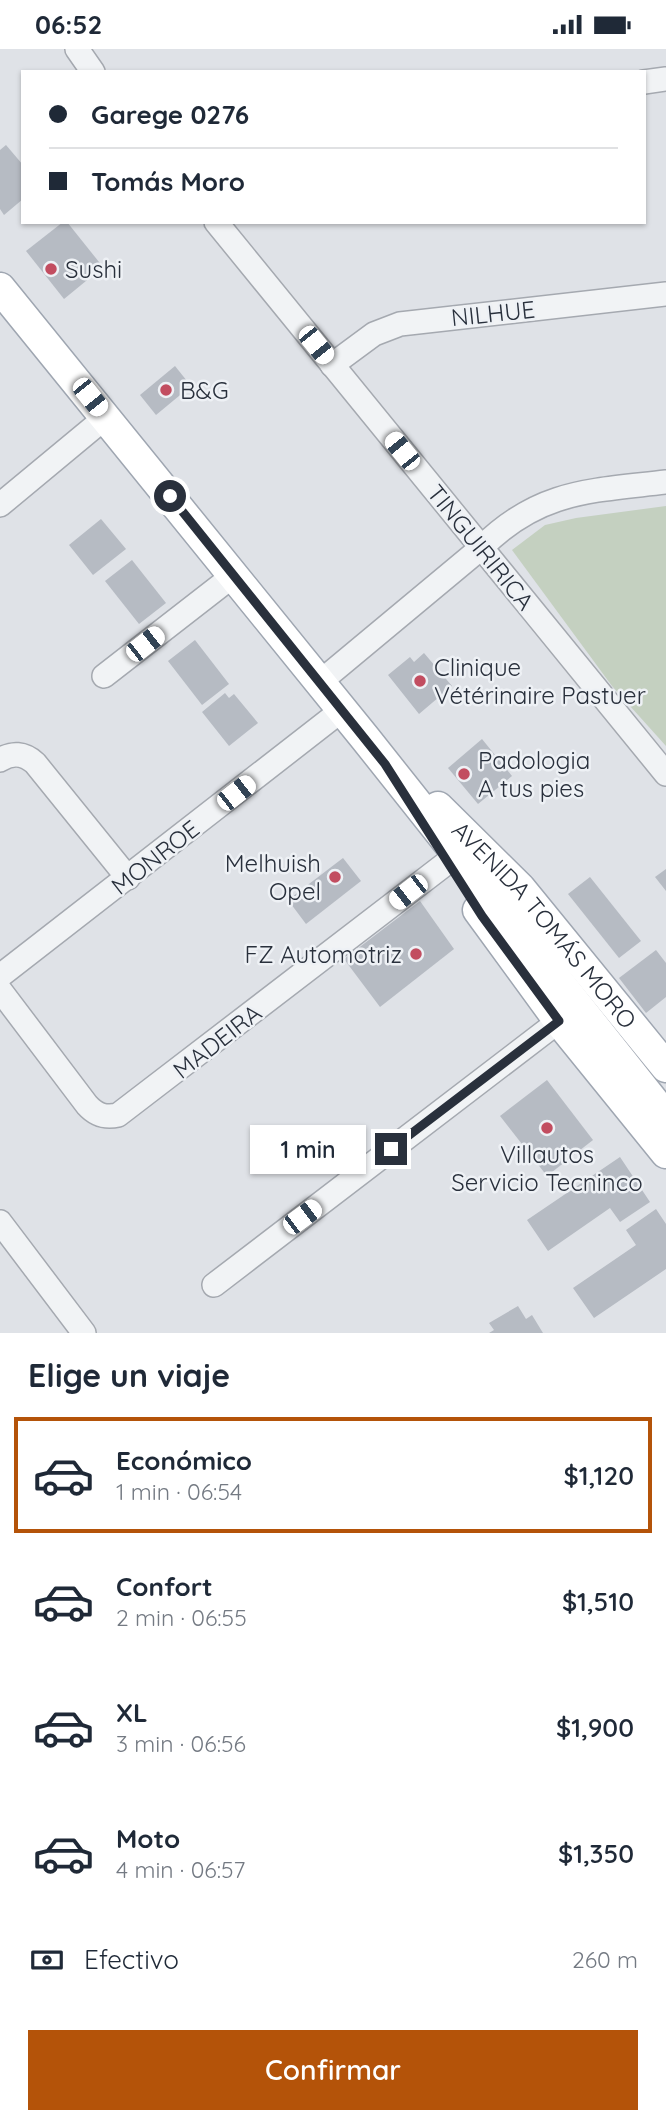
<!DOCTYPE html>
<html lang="es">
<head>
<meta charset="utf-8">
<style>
	:root { --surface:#fff; --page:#f6f6f7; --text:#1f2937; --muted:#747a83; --line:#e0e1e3; --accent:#b45309 }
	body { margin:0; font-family:Quicksand,sans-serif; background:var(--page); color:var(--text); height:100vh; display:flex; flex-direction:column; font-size:26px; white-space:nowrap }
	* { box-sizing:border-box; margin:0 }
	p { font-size:23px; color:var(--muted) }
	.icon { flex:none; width:38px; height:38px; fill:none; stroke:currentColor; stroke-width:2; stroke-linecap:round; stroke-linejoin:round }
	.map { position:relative; height:1284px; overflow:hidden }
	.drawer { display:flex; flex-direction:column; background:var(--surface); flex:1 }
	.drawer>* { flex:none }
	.banner { position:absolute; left:21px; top:21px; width:625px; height:154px; border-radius:0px; box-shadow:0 2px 5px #0004; display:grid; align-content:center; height:154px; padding:0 28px; background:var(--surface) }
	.end { position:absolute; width:32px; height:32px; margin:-16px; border:9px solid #29303c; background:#fff; box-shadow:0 0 0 4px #fff }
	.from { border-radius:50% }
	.bubble { position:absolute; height:49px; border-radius:0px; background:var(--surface); box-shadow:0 2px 5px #0004; font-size:23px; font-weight:600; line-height:49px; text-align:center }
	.car { position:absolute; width:21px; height:42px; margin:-21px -10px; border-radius:9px; box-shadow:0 0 5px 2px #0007; background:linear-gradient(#fff 24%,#345 0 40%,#fff 0 76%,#345 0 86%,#fff 0) }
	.banner b { display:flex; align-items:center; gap:24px; height:66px; font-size:26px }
	.banner b+b { border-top:2px solid var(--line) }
	.banner i { width:18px; height:18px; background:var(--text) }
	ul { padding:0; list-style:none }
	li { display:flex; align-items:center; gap:21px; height:116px; margin:0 14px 10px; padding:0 14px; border:4px solid transparent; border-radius:0px }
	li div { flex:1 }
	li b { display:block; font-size:26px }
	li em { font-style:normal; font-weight:600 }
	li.on { border-color:var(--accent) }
	li>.icon { width:63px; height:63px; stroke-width:1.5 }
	h2 { padding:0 28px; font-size:32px; line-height:84px }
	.pay { display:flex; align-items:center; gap:18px; height:77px; padding:0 28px; font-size:26px }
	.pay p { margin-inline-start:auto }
	.cta { display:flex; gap:14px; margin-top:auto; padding:14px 28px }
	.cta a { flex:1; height:80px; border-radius:0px; background:var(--accent); color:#fff; font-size:28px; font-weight:600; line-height:80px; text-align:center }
	.status { display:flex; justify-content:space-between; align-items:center; height:49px; padding:0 35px; background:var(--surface); direction:ltr }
	.status svg { height:19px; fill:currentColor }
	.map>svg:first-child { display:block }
	.green { fill:#c4d0c0 }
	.building { fill:#b6bbc3 }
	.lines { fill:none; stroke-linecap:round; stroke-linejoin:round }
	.minor-casing { stroke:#a5a9b0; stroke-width:26 }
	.major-casing { stroke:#9fa6b1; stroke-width:33 }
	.minor { stroke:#f1f3f5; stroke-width:23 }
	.major { stroke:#fff; stroke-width:30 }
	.route { stroke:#29303c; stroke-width:9 }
	.poi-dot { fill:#c24d60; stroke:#eef1f5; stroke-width:2.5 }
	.labels { text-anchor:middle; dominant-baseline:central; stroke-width:5; stroke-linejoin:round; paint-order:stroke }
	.poi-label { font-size:24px; fill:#29303c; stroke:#eef1f5; text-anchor:start }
	.street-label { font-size:24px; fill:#29303c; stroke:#eef1f5 }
</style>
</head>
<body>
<div class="status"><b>06:52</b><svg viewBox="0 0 49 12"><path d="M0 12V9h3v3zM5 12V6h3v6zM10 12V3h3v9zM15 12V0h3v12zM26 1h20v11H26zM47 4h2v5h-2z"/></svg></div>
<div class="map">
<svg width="666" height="1284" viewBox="0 0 666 1284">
	<rect width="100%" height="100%" fill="#dfe2e7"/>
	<path class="green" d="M666,457V697L612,637L512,501L545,476L576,469Z"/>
	<g class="building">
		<path d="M6,96L23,116V150L4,166L0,160V101Z"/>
		<path d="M63,173H67L103,218L64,250L26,202Z"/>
		<path d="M175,317L191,337L156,366L140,346Z"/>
		<path d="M101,470L126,500L93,526L69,496Z"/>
		<path d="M132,511L166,554L139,575L105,532Z"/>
		<path d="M195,591L229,635L202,656L168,612Z"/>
		<path d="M424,604L452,637L419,665L388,626L410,608L414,613Z"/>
		<path d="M225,644L229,649L234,645L258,674L229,697L202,663Z"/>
		<path d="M482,690L512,727L478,755L448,719Z"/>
		<path d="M343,809L361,832L306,875L288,851Z"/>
		<path d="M666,820V842L655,828Z"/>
		<path d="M590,828L641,892L619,909L568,845Z"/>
		<path d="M420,852L454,900L380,958L344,910Z"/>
		<path d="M656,901L666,914V948L646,964L619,929Z"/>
		<path d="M547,1031L593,1091L547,1127L500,1067Z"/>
		<path d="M620,1108L650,1153L620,1173L610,1159L548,1202L527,1171Z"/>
		<path d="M656,1160L666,1175V1220L594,1269L573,1239L636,1196L626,1181Z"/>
		<path d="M518,1257L526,1270L532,1266L543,1284H489L494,1281L489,1274Z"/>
	</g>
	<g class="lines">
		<g class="minor-casing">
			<g id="minor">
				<path d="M77,0L93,23"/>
				<path d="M644,33L666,30"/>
				<path d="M216,173L666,725"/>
				<path d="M332,316L374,285L400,275L666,245"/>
				<path d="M0,456L106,368"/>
				<path d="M104,627L234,526"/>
				<path d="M320,633L481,499C539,441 590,442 666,433"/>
				<path d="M0,711C12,703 24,704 35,714L128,829"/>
				<path d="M0,927L342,661"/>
				<path d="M0,941L87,1056C96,1066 105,1069 118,1066L457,806"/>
				<path d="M0,1173L84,1284"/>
				<path d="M214,1236L559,972"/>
			</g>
		</g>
		<g class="major-casing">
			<g id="major">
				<path d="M0,239L365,689L666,1068"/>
				<path id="s1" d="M438,758L520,839L666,1018"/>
				<path d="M478,861L559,972L666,1104"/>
			</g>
		</g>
		<use href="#minor" class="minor"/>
		<use href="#major" class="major"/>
	</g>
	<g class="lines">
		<path class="route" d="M170,447L385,715L482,867L559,972L391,1100"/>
	</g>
	<g class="poi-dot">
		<circle cx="51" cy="220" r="7"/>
		<circle cx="166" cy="341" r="7"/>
		<circle cx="420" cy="632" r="7"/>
		<circle cx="464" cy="725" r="7"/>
		<circle cx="335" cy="828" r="7"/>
		<circle cx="416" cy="905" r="7"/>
		<circle cx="547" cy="1079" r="7"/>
	</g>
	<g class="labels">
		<g class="poi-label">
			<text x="65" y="220">Sushi</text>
			<text x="180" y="341">B&amp;G</text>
			<text x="434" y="618">Clinique<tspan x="434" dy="28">Vétérinaire Pastuer</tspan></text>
			<text x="478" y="711">Padologia<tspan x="478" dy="28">A tus pies</tspan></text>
			<text x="321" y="814" text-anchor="end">Melhuish<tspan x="321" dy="28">Opel</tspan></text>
			<text x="402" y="905" text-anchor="end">FZ Automotriz</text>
			<text x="547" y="1105" text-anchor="middle">Villautos<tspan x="547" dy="28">Servicio Tecninco</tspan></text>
		</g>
		<g class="street-label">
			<text transform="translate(493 264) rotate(-6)">NILHUE</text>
			<text transform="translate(481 498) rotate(51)">TINGUIRIRICA</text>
			<text transform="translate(155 808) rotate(-38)">MONROE</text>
			<text stroke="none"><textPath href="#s1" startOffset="159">AVENIDA TOMÁS MORO</textPath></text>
			<text transform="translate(217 992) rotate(-38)">MADEIRA</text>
		</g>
	</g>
</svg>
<i class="end from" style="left:170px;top:447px"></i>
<i class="end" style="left:391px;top:1100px"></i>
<div class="bubble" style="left:250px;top:1076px;width:116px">1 min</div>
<i class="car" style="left:316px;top:296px;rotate:141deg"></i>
<i class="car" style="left:90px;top:348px;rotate:141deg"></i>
<i class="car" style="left:402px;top:402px;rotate:321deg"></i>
<i class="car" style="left:145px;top:595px;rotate:52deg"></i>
<i class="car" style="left:236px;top:744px;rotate:52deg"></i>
<i class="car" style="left:408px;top:843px;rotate:232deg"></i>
<i class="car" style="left:302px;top:1168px;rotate:53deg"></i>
<div class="banner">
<b><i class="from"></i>Garege 0276</b>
<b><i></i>Tomás Moro</b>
</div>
</div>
<section class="drawer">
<h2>Elige un viaje</h2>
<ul>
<li class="on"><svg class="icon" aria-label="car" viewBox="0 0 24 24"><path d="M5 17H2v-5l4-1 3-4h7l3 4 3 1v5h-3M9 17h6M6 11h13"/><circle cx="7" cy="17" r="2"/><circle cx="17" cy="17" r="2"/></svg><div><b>Económico</b><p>1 min · 06:54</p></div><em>$1,120</em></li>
<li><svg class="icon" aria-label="car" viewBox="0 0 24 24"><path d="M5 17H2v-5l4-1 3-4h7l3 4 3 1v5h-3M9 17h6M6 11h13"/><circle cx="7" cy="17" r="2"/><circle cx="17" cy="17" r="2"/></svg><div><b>Confort</b><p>2 min · 06:55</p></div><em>$1,510</em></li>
<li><svg class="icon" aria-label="car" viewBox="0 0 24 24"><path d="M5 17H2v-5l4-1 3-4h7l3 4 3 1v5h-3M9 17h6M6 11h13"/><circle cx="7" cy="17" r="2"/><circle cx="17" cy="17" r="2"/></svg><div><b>XL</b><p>3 min · 06:56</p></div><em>$1,900</em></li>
<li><svg class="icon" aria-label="car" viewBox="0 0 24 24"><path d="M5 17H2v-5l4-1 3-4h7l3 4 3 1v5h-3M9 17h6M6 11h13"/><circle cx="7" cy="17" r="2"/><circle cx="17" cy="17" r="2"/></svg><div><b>Moto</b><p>4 min · 06:57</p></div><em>$1,350</em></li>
</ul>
<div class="pay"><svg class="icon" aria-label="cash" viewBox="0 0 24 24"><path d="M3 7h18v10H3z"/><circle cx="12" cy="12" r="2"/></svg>Efectivo<p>260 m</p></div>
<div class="cta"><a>Confirmar</a></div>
</section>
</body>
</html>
